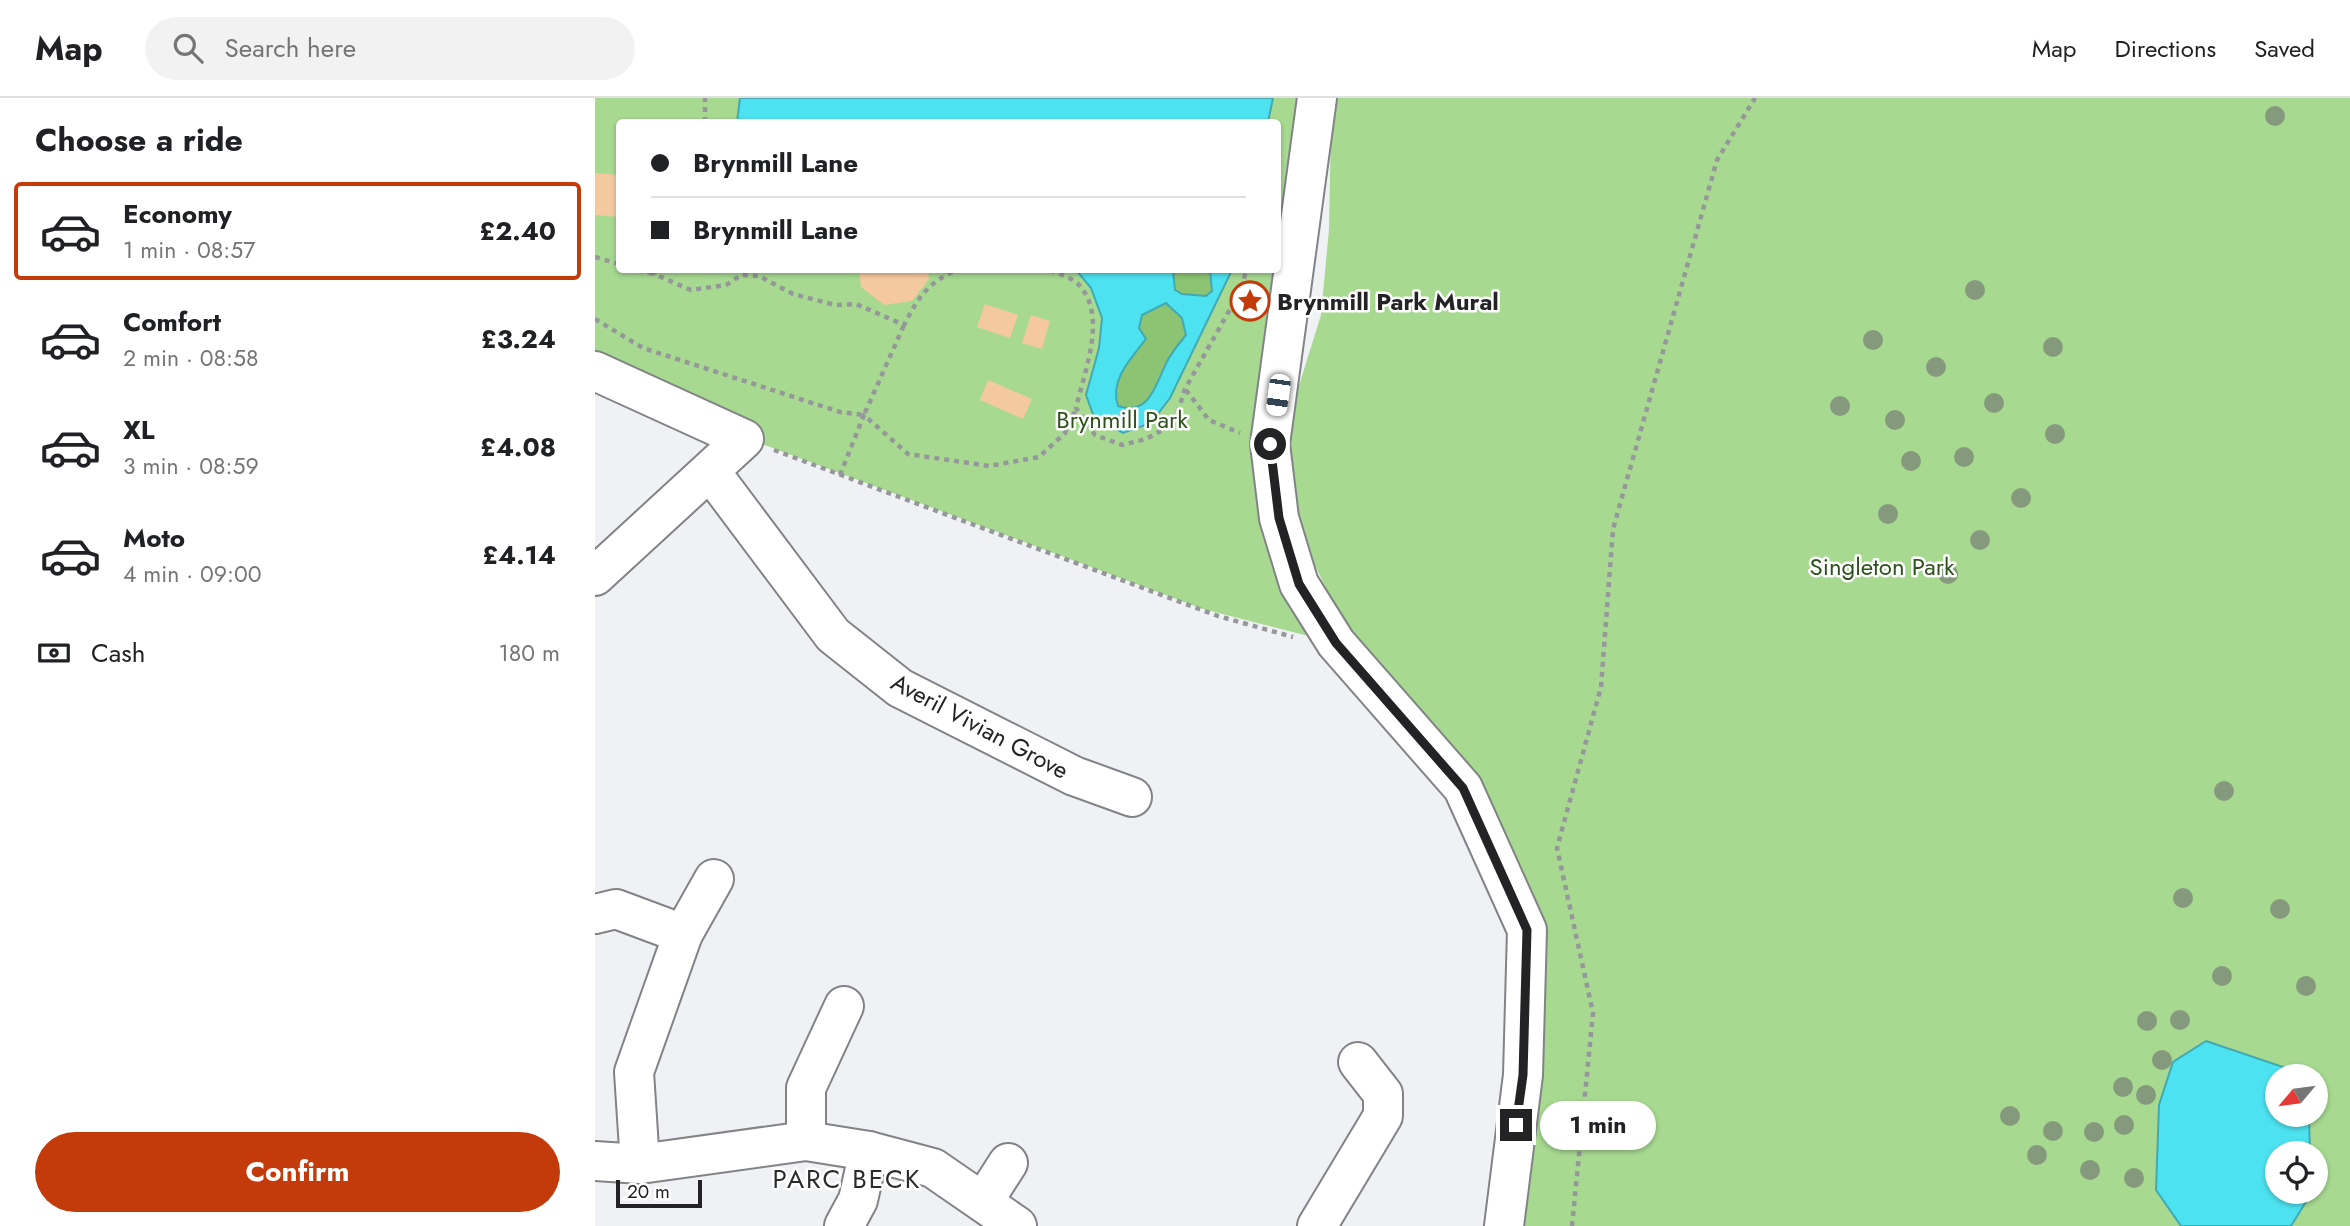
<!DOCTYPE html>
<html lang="en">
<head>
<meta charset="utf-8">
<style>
	:root { --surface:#fff; --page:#f2f2f2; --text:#202124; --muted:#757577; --line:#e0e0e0; --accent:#c33b0a }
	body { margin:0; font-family:Jost,sans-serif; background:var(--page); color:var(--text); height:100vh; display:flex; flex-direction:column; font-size:26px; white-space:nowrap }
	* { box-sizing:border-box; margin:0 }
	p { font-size:23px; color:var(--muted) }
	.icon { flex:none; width:38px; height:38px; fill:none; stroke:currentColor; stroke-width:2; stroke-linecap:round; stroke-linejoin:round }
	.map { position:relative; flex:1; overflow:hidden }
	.details { display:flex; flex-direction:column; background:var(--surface); width:595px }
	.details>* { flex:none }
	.guide { position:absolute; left:21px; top:21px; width:665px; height:154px; border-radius:7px; box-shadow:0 2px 5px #0004; display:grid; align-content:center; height:154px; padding:0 35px; background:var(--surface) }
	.needle { width:46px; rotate:241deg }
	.controls { position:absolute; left:1670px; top:966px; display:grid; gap:14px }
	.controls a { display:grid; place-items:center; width:63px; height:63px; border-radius:50%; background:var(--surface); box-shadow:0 2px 5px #0004; font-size:35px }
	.scale { position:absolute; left:21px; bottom:18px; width:86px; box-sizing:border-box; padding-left:7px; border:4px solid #232325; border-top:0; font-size:19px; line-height:24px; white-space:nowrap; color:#232325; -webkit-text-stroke:5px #fff; paint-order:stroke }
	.end { position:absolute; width:32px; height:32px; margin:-16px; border:9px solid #232325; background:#fff; box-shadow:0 0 0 4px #fff }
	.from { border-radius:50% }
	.bubble { position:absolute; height:49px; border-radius:24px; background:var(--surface); box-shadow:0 2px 5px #0004; font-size:23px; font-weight:700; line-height:49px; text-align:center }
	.car { position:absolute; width:21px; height:42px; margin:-21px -10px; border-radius:9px; box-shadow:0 0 5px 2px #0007; background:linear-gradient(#fff 24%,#345 0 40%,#fff 0 76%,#345 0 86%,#fff 0) }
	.guide b { display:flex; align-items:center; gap:24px; height:66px; font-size:26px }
	.guide b+b { border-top:2px solid var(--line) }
	.guide i { width:18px; height:18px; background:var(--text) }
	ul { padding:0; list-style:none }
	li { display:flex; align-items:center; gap:21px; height:98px; margin:0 14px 10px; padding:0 21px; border:4px solid transparent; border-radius:7px }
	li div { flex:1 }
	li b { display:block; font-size:26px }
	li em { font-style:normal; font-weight:700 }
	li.current { border-color:var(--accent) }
	li>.icon { width:63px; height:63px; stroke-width:1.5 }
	h2 { padding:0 35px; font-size:32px; line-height:84px }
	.pay { display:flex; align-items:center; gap:18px; height:77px; padding:0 35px; font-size:26px }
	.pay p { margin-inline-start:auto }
	.action { display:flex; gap:14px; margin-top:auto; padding:14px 35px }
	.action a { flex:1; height:80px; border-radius:42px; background:var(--accent); color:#fff; font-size:28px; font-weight:700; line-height:80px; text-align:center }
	header { display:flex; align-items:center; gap:42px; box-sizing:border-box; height:98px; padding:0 35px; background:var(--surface); border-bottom:2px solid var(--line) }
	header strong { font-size:33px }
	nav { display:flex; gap:38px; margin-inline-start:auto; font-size:24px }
	.search { width:490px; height:63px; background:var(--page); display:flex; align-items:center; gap:18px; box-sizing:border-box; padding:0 24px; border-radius:38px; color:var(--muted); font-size:26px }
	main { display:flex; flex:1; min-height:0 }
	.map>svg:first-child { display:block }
	.green { fill:#a7d991; fill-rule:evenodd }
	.forest { fill:#8dc473 }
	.water { fill:#4de2f0; stroke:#40a9b3; stroke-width:2; fill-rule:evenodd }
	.building { fill:#f5c99f }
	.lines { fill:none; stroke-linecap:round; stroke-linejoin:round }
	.minor-casing { stroke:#828386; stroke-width:42 }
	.path { stroke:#96979a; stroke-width:4.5; stroke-dasharray:5 5; stroke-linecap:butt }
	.minor { stroke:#fff; stroke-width:38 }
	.tree { fill:#859a7d }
	.route { stroke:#232325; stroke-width:9 }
	.labels { text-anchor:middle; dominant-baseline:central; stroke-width:5; stroke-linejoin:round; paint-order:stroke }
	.poi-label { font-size:24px; font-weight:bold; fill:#232325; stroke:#fff; text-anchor:start }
	.park-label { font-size:24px; fill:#2e521b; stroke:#fff }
	.street-label { font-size:24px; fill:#232325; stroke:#fff }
	.neighbourhood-label { font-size:26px; letter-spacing:2px; fill:#2b2b2e; stroke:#fff }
</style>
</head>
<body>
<header>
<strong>Map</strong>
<div class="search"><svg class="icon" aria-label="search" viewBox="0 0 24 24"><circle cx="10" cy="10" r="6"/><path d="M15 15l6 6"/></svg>Search here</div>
<nav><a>Map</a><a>Directions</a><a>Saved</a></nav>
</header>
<main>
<section class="details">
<h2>Choose a ride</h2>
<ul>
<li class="current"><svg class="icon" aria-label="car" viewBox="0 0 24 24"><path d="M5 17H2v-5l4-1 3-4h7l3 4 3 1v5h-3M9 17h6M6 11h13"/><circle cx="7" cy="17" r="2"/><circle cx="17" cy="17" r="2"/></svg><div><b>Economy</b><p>1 min · 08:57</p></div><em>£2.40</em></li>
<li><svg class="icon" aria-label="car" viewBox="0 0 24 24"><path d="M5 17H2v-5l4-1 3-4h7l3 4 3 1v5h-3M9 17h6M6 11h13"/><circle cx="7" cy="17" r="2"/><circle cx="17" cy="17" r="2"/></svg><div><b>Comfort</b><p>2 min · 08:58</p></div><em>£3.24</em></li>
<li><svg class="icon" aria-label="car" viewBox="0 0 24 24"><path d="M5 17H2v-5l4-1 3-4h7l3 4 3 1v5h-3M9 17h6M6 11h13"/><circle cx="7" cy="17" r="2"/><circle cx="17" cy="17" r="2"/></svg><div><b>XL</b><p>3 min · 08:59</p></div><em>£4.08</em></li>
<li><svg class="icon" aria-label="car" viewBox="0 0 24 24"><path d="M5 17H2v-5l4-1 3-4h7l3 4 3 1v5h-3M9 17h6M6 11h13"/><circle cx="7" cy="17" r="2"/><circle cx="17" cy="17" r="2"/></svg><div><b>Moto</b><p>4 min · 09:00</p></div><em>£4.14</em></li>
</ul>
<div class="pay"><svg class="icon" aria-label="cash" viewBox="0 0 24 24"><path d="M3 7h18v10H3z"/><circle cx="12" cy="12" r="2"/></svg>Cash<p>180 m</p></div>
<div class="action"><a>Confirm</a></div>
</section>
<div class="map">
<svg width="1755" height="1128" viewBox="0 0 1755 1128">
	<rect width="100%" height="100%" fill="#f0f1f5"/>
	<g class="green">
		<path d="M0,0H722L675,346L741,545L608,511L156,342L0,273ZM24,24H682V172H24Z"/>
		<path d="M741,0H1755V1128H922L948,867L734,496L717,462L691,379L697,310L726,217L734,131L736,29ZM1682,978H1720V1017H1682ZM1682,1055H1720V1094H1682Z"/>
	</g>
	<g class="forest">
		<path d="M578,172H615L617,194L611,198L587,196L580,192Z"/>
		<path d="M571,204L587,220L591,237C586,244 579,252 574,260C561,282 557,319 522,308C514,283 536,260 551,241L544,230L547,217Z"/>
	</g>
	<g class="water">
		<path d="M145,0H678L673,24H142Z"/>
		<path d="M481,172H578L580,192L587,196L611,198L617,193L615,172H637L575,300L556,325L528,335L499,319L491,297L504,250L507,220L496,190ZM571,205L587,220L591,237C585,244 579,252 574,260C561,282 557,319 523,308C514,283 536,260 551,241L544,230L547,217Z"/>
		<path d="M1611,943L1691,970L1695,978H1682V1017L1714,1019L1715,1055H1682V1094H1717L1696,1128H1586L1561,1092L1564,1007L1578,964Z"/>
	</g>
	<g class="building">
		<path d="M0,75L24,77V119L0,117Z"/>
		<path d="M264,172H333L334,181L317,203L289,207L266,189Z"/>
		<path d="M390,206L423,217L415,240L382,229Z"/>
		<path d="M436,217L455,223L447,251L427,245Z"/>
		<path d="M393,282L437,301L428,321L385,302Z"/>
	</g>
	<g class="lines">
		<g class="minor-casing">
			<g id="minor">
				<path d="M722,0L675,346L684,420L704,486L741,545L868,690L932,832L928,977L909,1128"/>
				<path d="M0,273L149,341L0,478"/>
				<path d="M115,373L238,537L305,590L479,678L537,699"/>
				<path d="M0,816L21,811L88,836"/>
				<path d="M211,1043V990L249,908"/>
				<path d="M0,1063L45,1066L211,1043L274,1053L338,1070L422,1128"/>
				<path d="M45,1066L39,974L88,836L119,781"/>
				<path d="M388,1104L413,1065"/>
				<path d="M249,1128L263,1102L274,1053"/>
				<path d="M722,1128L788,1018V996L763,964"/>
			</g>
		</g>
		<g class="path">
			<path d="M110,24V0"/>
			<path d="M0,159L24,166"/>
			<path d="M43,172L59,176"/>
			<path d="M61,172L59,176L96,192L131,187L146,177L164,178L198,196L240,207L261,206L309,227C324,198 332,186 361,172"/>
			<path d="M455,172C464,176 478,180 484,187C513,218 489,274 481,310L500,337L527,347L551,341L571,330L583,313L590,291L647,190L651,172"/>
			<path d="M0,221L48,250L245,314L269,317L309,227"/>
			<path d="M591,292L614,322L645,335"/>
			<path d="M179,352L623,518L698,539"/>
			<path d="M245,377L269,317L313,356L394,368L444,359L470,335L481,311"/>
			<path d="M977,1128L998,915L962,750L1006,589L1018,431L1122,62L1160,0"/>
		</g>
		<use href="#minor" class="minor"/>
	</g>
	<g class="tree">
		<circle cx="1680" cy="18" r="10"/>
		<circle cx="1380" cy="192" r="10"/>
		<circle cx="1278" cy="242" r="10"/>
		<circle cx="1458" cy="249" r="10"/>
		<circle cx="1341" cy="269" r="10"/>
		<circle cx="1399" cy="305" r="10"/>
		<circle cx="1245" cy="308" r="10"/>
		<circle cx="1300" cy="322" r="10"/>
		<circle cx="1460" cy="336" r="10"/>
		<circle cx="1369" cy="359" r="10"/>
		<circle cx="1316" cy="363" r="10"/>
		<circle cx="1426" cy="400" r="10"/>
		<circle cx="1293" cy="416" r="10"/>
		<circle cx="1385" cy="442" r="10"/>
		<circle cx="1353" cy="476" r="10"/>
		<circle cx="1629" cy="693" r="10"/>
		<circle cx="1588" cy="800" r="10"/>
		<circle cx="1685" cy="811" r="10"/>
		<circle cx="1627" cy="878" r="10"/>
		<circle cx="1711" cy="888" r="10"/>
		<circle cx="1585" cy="922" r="10"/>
		<circle cx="1552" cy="923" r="10"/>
		<circle cx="1567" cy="962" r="10"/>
		<circle cx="1528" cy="989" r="10"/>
		<circle cx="1551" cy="997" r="10"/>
		<circle cx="1415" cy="1018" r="10"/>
		<circle cx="1529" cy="1027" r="10"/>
		<circle cx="1458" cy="1033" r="10"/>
		<circle cx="1499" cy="1034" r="10"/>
		<circle cx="1442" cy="1057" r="10"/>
		<circle cx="1495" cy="1072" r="10"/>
		<circle cx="1539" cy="1080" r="10"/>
	</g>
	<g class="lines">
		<path class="route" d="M675,346L684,420L704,486L741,545L868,690L932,832L928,977L921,1027"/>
	</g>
	<defs>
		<g id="sight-ring" transform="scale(2.0125)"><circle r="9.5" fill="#fff" stroke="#c33b0a" stroke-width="1.5"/><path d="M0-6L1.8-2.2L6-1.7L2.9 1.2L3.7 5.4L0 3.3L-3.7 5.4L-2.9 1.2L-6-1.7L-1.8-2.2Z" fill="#c33b0a"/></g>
	</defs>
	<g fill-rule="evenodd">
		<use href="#sight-ring" x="655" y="203"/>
	</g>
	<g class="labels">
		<g class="poi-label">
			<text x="682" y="203">Brynmill Park Mural</text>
		</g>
		<g class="park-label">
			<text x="527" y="321">Brynmill Park</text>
			<text x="1287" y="468">Singleton Park</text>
		</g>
		<g class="street-label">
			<text transform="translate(385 628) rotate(28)">Averil Vivian Grove</text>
		</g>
		<g class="neighbourhood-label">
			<text x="252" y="1081">PARC BECK</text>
		</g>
	</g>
</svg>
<div class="controls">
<a><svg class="needle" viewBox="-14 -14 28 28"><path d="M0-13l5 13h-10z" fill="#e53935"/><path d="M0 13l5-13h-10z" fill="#757577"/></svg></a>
<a><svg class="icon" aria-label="locate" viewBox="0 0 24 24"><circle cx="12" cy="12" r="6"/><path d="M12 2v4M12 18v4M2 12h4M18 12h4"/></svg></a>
</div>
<div class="scale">20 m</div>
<i class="end from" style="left:675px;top:346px"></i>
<i class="end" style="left:921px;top:1027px"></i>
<div class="bubble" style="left:945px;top:1003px;width:116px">1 min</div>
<i class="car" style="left:683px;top:297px;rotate:188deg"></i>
<div class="guide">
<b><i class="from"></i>Brynmill Lane</b>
<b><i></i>Brynmill Lane</b>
</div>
</div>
</main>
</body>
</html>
